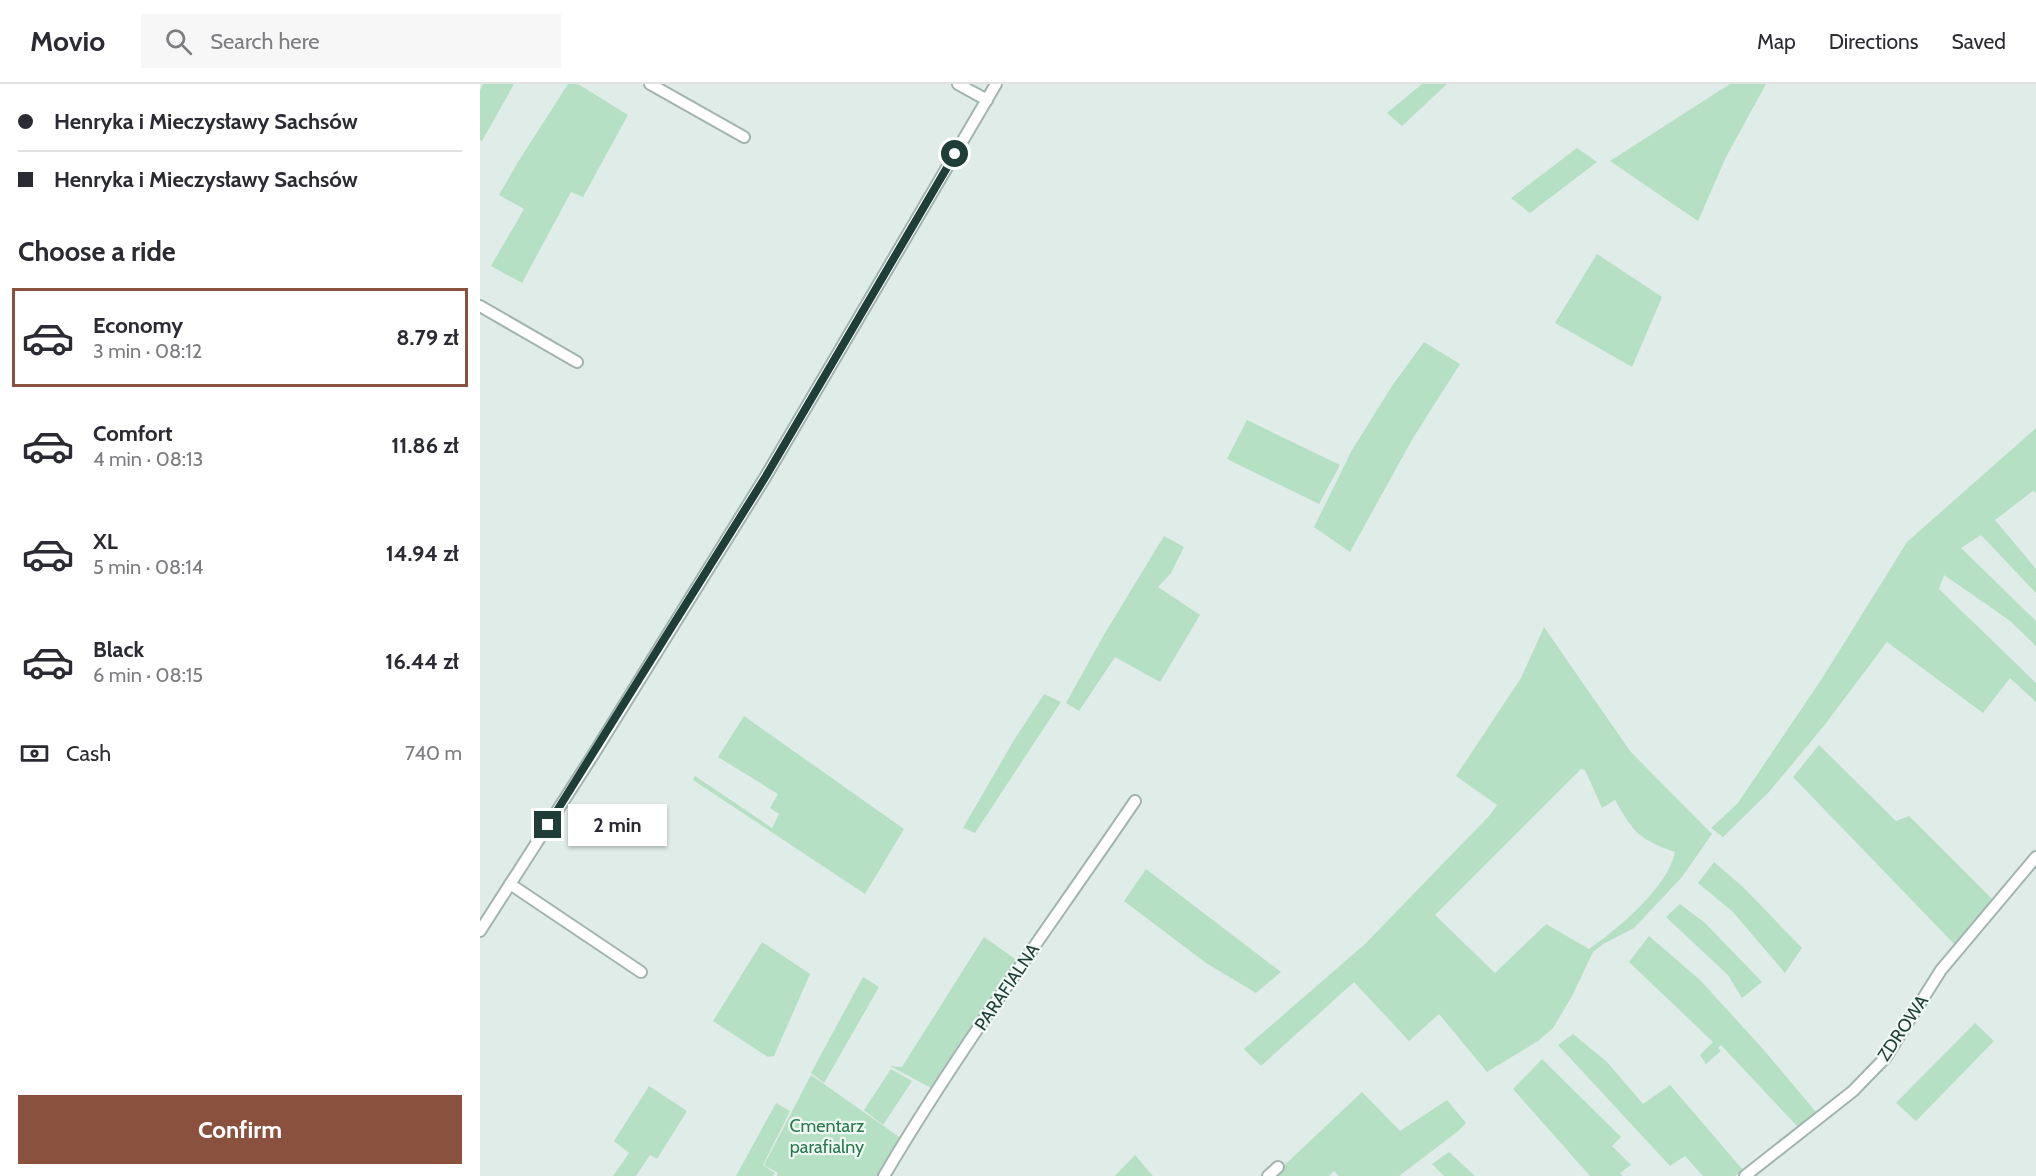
<!DOCTYPE html>
<html lang="en">
<head>
<meta charset="utf-8">
<style>
	:root { --surface:#fff; --page:#f7f7f7; --text:#2b2b33; --muted:#7c7c81; --line:#e1e1e2; --accent:#8a513e }
	body { margin:0; font-family:Cabin,sans-serif; background:var(--page); color:var(--text); height:100vh; display:flex; flex-direction:column; font-size:22px; white-space:nowrap }
	* { box-sizing:border-box; margin:0 }
	p { font-size:20px; color:var(--muted) }
	.icon { flex:none; width:33px; height:33px; fill:none; stroke:currentColor; stroke-width:2; stroke-linecap:round; stroke-linejoin:round }
	.map { position:relative; flex:1; overflow:hidden }
	.details { display:flex; flex-direction:column; background:var(--surface); width:480px }
	.details>* { flex:none }
	.top-card { display:grid; align-content:center; height:132px; padding:0 18px; background:var(--surface) }
	.end { position:absolute; width:27px; height:27px; margin:-14px; border:8px solid #1f3e37; background:#fff; box-shadow:0 0 0 3px #fff }
	.from { border-radius:50% }
	.bubble { position:absolute; height:42px; border-radius:0px; background:var(--surface); box-shadow:0 2px 4px #0004; font-size:20px; font-weight:700; line-height:42px; text-align:center }
	.top-card b { display:flex; align-items:center; gap:21px; height:57px; font-size:22px }
	.top-card b+b { border-top:2px solid var(--line) }
	.top-card i { width:15px; height:15px; background:var(--text) }
	ul { padding:0; list-style:none }
	li { display:flex; align-items:center; gap:18px; height:99px; margin:0 12px 9px; padding:0 6px; border:3px solid transparent; border-radius:0px }
	li div { flex:1 }
	li b { display:block; font-size:22px }
	li em { font-style:normal; font-weight:700 }
	li.current { border-color:var(--accent) }
	li>.icon { width:54px; height:54px; stroke-width:1.5 }
	h2 { padding:0 18px; font-size:27px; line-height:72px }
	.pay { display:flex; align-items:center; gap:15px; height:66px; padding:0 18px; font-size:22px }
	.pay p { margin-inline-start:auto }
	.action { display:flex; gap:12px; margin-top:auto; padding:12px 18px }
	.action a { flex:1; height:69px; border-radius:0px; background:var(--accent); color:#fff; font-size:24px; font-weight:700; line-height:69px; text-align:center }
	header { display:flex; align-items:center; gap:36px; box-sizing:border-box; height:84px; padding:0 30px; background:var(--surface); border-bottom:2px solid var(--line) }
	header strong { font-size:28px }
	nav { display:flex; gap:33px; margin-inline-start:auto; font-size:21px }
	.search { width:420px; height:54px; background:var(--page); display:flex; align-items:center; gap:15px; box-sizing:border-box; padding:0 21px; border-radius:0px; color:var(--muted); font-size:22px }
	main { display:flex; flex:1; min-height:0 }
	.map>svg:first-child { display:block }
	.green { fill:#b6e0c4; fill-rule:evenodd }
	.lines { fill:none; stroke-linecap:round; stroke-linejoin:round }
	.minor-casing { stroke:#a2b4af; stroke-width:14 }
	.minor { stroke:#fff; stroke-width:10 }
	.route { stroke:#1f3e37; stroke-width:8 }
	.labels { text-anchor:middle; dominant-baseline:central; stroke-width:4.5; stroke-linejoin:round; paint-order:stroke }
	.street-label { font-size:18px; fill:#1f3e37; stroke:#f1f9f5 }
	.park-label { font-size:18px; fill:#25794a; stroke:#f1f9f5 }
</style>
</head>
<body>
<header>
<strong>Movio</strong>
<div class="search"><svg class="icon" aria-label="search" viewBox="0 0 24 24"><circle cx="10" cy="10" r="6"/><path d="M15 15l6 6"/></svg>Search here</div>
<nav><a>Map</a><a>Directions</a><a>Saved</a></nav>
</header>
<main>
<section class="details">
<div class="top-card">
<b><i class="from"></i>Henryka i Mieczysławy Sachsów</b>
<b><i></i>Henryka i Mieczysławy Sachsów</b>
</div>
<h2>Choose a ride</h2>
<ul>
<li class="current"><svg class="icon" aria-label="car" viewBox="0 0 24 24"><path d="M5 17H2v-5l4-1 3-4h7l3 4 3 1v5h-3M9 17h6M6 11h13"/><circle cx="7" cy="17" r="2"/><circle cx="17" cy="17" r="2"/></svg><div><b>Economy</b><p>3 min · 08:12</p></div><em>8.79 zł</em></li>
<li><svg class="icon" aria-label="car" viewBox="0 0 24 24"><path d="M5 17H2v-5l4-1 3-4h7l3 4 3 1v5h-3M9 17h6M6 11h13"/><circle cx="7" cy="17" r="2"/><circle cx="17" cy="17" r="2"/></svg><div><b>Comfort</b><p>4 min · 08:13</p></div><em>11.86 zł</em></li>
<li><svg class="icon" aria-label="car" viewBox="0 0 24 24"><path d="M5 17H2v-5l4-1 3-4h7l3 4 3 1v5h-3M9 17h6M6 11h13"/><circle cx="7" cy="17" r="2"/><circle cx="17" cy="17" r="2"/></svg><div><b>XL</b><p>5 min · 08:14</p></div><em>14.94 zł</em></li>
<li><svg class="icon" aria-label="car" viewBox="0 0 24 24"><path d="M5 17H2v-5l4-1 3-4h7l3 4 3 1v5h-3M9 17h6M6 11h13"/><circle cx="7" cy="17" r="2"/><circle cx="17" cy="17" r="2"/></svg><div><b>Black</b><p>6 min · 08:15</p></div><em>16.44 zł</em></li>
</ul>
<div class="pay"><svg class="icon" aria-label="cash" viewBox="0 0 24 24"><path d="M3 7h18v10H3z"/><circle cx="12" cy="12" r="2"/></svg>Cash<p>740 m</p></div>
<div class="action"><a>Confirm</a></div>
</section>
<div class="map">
<svg width="1556" height="1092" viewBox="0 0 1556 1092">
	<rect width="100%" height="100%" fill="#e0ece7"/>
	<g class="green">
		<path d="M3,0H34L2,57L0,56V6Z"/>
		<path d="M88,0H98L148,31L103,113L91,108L42,199L11,182L44,125L19,111L38,78Z"/>
		<path d="M942,0H967L922,42L907,29Z"/>
		<path d="M1250,0H1286L1246,73L1218,137L1130,77Z"/>
		<path d="M1097,64L1117,78L1050,129L1031,114Z"/>
		<path d="M1117,170L1182,213L1152,283L1075,239Z"/>
		<path d="M944,258L980,280L933,354L870,468L834,443L872,366L912,302Z"/>
		<path d="M767,336L860,381L839,420L747,375Z"/>
		<path d="M1556,344V409L1553,407L1515,436L1556,485V509L1501,451L1481,464L1556,537V562L1529,536L1464,491L1459,505L1556,599V618L1530,594L1503,629L1407,558L1343,643L1289,708L1243,753L1231,744L1258,719L1343,593L1427,458Z"/>
		<path d="M684,452L704,463L691,489L678,503L720,531L680,598L635,573L599,627L586,619L625,549Z"/>
		<path d="M1064,543L1150,667L1232,750L1202,793L1154,844L1123,860L1113,868L1091,914L1073,944L1058,957L1007,988L959,930L929,957L874,898L781,982L764,965L885,860L1010,731L1017,721L976,692L1041,594ZM1101,685L1105,686L1122,724L1135,716C1154,749 1158,755 1195,768C1188,803 1138,845 1109,865L1066,840L1015,889L955,831Z"/>
		<path d="M564,610L581,618L495,749L483,744L534,656Z"/>
		<path d="M264,632L424,745L385,810L213,696L215,692L292,744L299,730L290,724L298,710L238,673Z"/>
		<path d="M1339,661L1416,737L1429,732L1517,820L1479,865L1313,693Z"/>
		<path d="M1234,778L1263,803L1322,864L1305,889L1253,828L1218,799Z"/>
		<path d="M666,785L801,888L776,909L726,879L644,817Z"/>
		<path d="M1200,820L1225,839L1282,898L1262,914L1248,891L1186,833Z"/>
		<path d="M1169,852L1220,896L1283,965L1336,1028L1317,1042L1241,961L1238,964L1241,967L1226,980L1220,971L1233,958L1149,878Z"/>
		<path d="M504,853L538,877L453,1005L410,982L422,983Z"/>
		<path d="M282,858L330,890L294,972L288,973L233,937Z"/>
		<path d="M383,893L399,903L344,999L331,989Z"/>
		<path d="M1495,939L1514,957L1436,1037L1416,1019Z"/>
		<path d="M1093,950L1127,978L1163,1020L1190,1001L1263,1086L1255,1092H1223L1205,1072L1190,1082L1078,961Z"/>
		<path d="M1062,975L1141,1053L1132,1062L1151,1081L1140,1089L1143,1092H1110L1033,1005Z"/>
		<path d="M411,985L432,997L403,1041L384,1026Z"/>
		<path d="M331,991L422,1055L400,1092H297L298,1089L284,1081Z"/>
		<path d="M169,1002L207,1027L177,1075L170,1071L156,1092H133L149,1069L134,1057Z"/>
		<path d="M882,1008L920,1047L967,1016L986,1039L977,1048L919,1092H859L854,1087L849,1092H793Z"/>
		<path d="M296,1019L310,1027L283,1081L295,1089L293,1092H256Z"/>
		<path d="M969,1068L995,1092H964L952,1080Z"/>
		<path d="M655,1071L673,1092H635Z"/>
	</g>
	<g class="lines">
		<g class="minor-casing">
			<g id="minor">
				<path d="M170,0L264,53"/>
				<path d="M478,0L507,16"/>
				<path d="M0,222L97,278"/>
				<path d="M30,800L161,888"/>
				<path d="M0,847L113,671L286,392L516,0"/>
				<path d="M404,1092C480,963 570,842 655,717"/>
				<path d="M788,1092L798,1083"/>
				<path d="M1265,1092L1373,1007L1406,973L1461,886L1556,773"/>
			</g>
		</g>
		<use href="#minor" class="minor"/>
	</g>
	<g class="lines">
		<path class="route" d="M68,741L286,392L475,70"/>
	</g>
	<g class="labels">
		<g class="street-label">
			<text transform="translate(527 903) rotate(-56)">PARAFIALNA</text>
			<text transform="translate(1423 944) rotate(-56)">ZDROWA</text>
		</g>
		<g class="park-label">
			<text x="347" y="1042">Cmentarz<tspan x="347" dy="21">parafialny</tspan></text>
		</g>
	</g>
</svg>
<i class="end from" style="left:475px;top:70px"></i>
<i class="end" style="left:68px;top:741px"></i>
<div class="bubble" style="left:88px;top:720px;width:99px">2 min</div>
</div>
</main>
</body>
</html>
